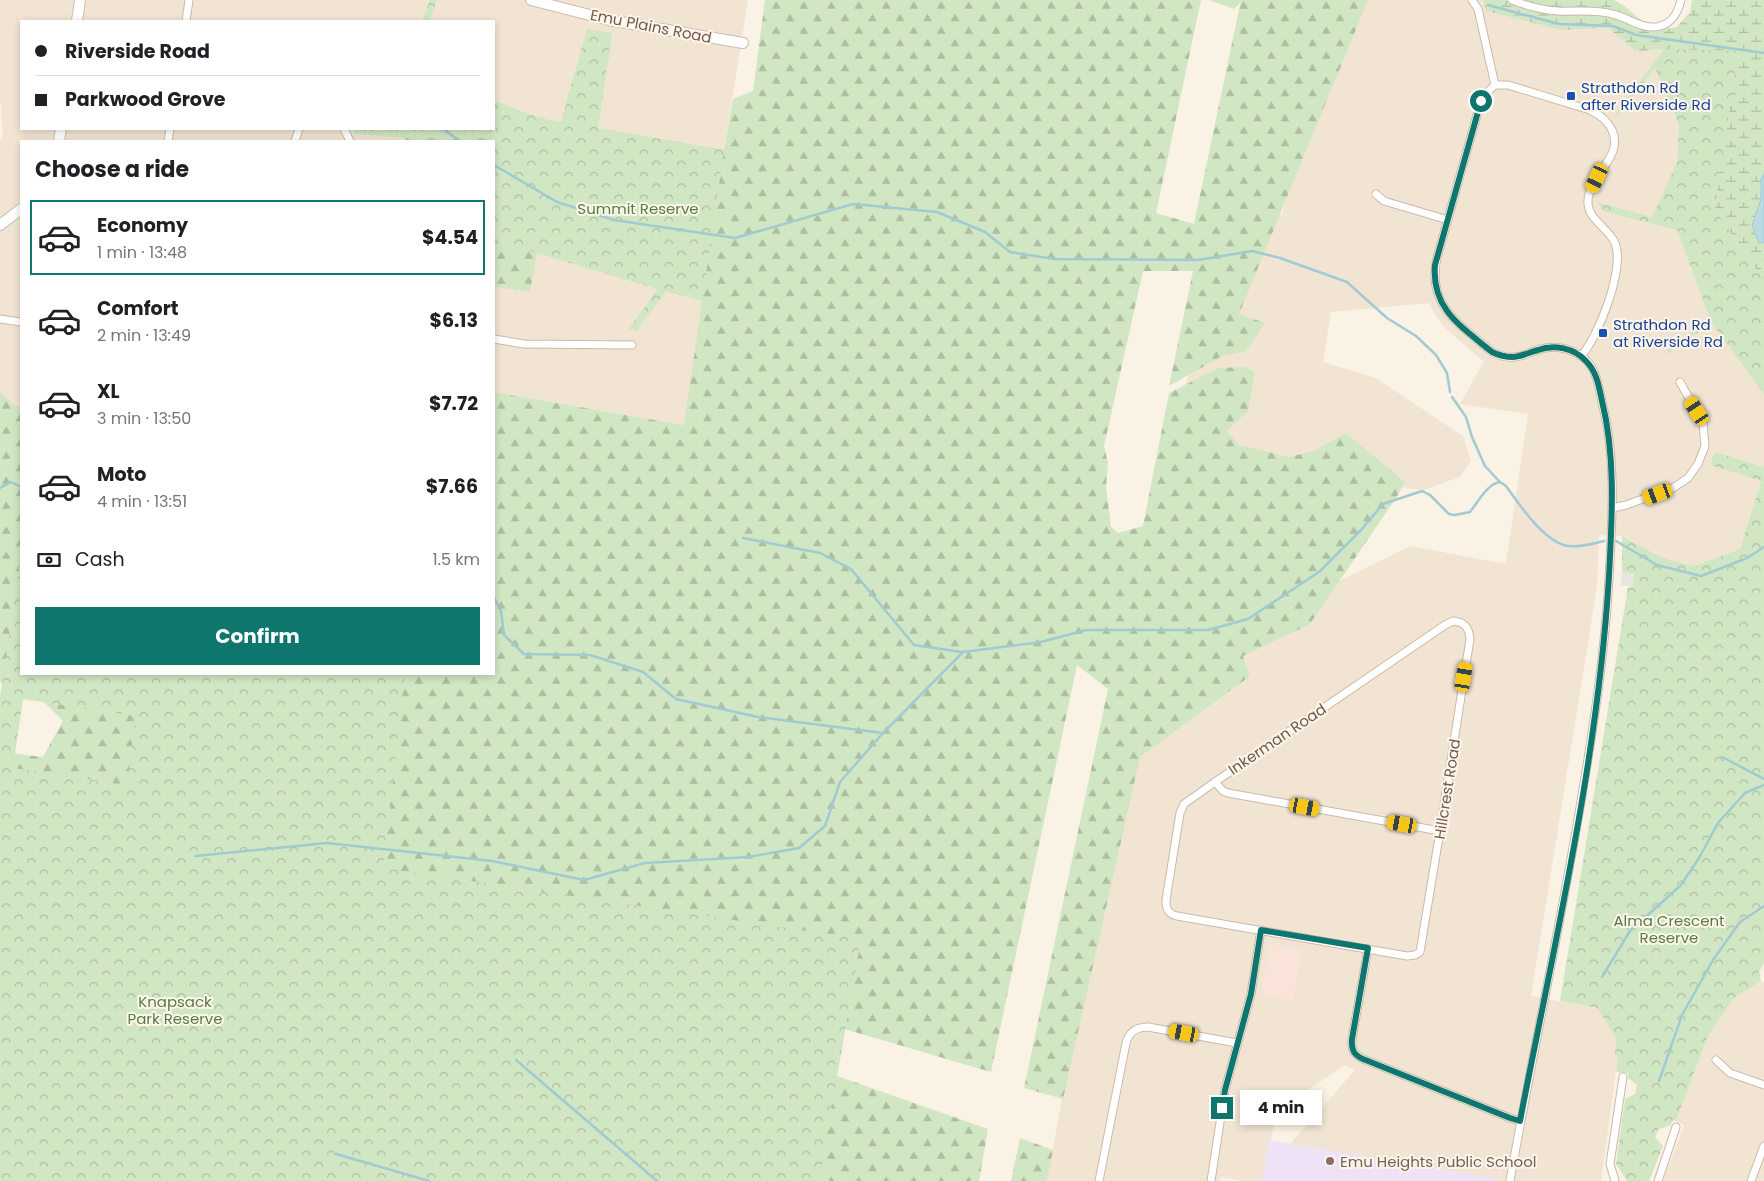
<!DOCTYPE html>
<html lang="en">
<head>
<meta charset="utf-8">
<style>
	:root { --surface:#fff; --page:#f2f2f2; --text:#202124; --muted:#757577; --line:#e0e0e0; --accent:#0f766e }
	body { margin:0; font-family:Poppins,sans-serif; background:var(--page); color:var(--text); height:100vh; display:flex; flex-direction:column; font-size:19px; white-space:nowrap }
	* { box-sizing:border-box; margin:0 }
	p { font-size:16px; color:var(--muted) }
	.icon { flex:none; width:28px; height:28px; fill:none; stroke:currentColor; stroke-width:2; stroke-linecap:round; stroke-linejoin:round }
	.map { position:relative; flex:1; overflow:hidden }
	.drawer { position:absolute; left:20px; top:140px; width:475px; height:535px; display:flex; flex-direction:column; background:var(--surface); border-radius:0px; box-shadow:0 2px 8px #0003 }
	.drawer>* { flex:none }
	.guide { position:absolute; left:20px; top:20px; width:475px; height:110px; border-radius:0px; box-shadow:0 2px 8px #0003; display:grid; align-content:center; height:110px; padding:0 15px; background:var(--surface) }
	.end { position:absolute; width:22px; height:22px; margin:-11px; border:6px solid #0f766e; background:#fff; box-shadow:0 0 0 2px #fff }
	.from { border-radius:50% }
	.bubble { position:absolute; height:35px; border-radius:0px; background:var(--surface); box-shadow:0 2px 8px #0003; font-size:16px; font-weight:700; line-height:35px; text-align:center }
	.car { position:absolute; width:15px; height:30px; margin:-15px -8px; border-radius:6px; box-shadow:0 0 4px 1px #0007; background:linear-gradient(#f5c518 24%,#345 0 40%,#f5c518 0 76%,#345 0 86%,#f5c518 0) }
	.guide b { display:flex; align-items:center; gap:18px; height:48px; font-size:19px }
	.guide b+b { border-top:1px solid var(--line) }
	.guide i { width:12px; height:12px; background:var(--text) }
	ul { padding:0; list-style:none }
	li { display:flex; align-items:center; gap:15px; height:75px; margin:0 10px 8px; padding:0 5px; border:2px solid transparent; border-radius:0px }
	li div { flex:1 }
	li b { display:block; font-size:19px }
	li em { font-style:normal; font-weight:700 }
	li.active { border-color:var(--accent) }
	li>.icon { width:45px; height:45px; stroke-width:1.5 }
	h2 { padding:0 15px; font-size:22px; line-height:60px }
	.pay { display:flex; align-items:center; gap:12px; height:55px; padding:0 15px; font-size:19px }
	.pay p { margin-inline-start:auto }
	.primary-button { display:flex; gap:10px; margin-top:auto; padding:10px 15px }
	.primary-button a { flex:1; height:58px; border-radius:0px; background:var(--accent); color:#fff; font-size:20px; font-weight:700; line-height:58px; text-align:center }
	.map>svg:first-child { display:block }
	.residential { fill:#f1e4d3 }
	.commercial { fill:#fae3d8 }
	.industrial { fill:#eae4de }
	.education { fill:#efe1f6 }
	.green { fill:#d1e7c3 }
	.forest { fill:url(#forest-firs) }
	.wetland { fill:url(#wetland-marsh) }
	.park { fill:url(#park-crowns); fill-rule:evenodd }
	.water { fill:#badbe2; stroke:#a1cad3 }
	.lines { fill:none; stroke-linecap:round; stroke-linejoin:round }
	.stream { stroke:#a1cad3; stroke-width:2.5 }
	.street-casing { stroke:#cbbaab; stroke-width:9 }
	.secondary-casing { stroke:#cfbcac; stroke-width:12 }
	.street { stroke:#fff; stroke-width:7 }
	.secondary { stroke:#fff; stroke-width:10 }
	.route { stroke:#0f766e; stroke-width:6 }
	.transit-dot { fill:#1a4fb4; stroke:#fef6ea; stroke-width:2 }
	.education-dot { fill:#8d6e63; stroke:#fef6ea; stroke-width:2 }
	.labels { text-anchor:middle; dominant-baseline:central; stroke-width:4; stroke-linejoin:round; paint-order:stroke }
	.street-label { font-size:15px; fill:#715a4c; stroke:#fef6ea }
	.transit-label { font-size:15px; fill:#164399; stroke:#fef6ea; text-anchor:start }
	.park-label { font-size:15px; fill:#557b47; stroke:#fef6ea }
	.education-label { font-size:15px; fill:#785e54; stroke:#fef6ea; text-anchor:start }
</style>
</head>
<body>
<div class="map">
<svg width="1764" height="1181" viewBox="0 0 1764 1181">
	<defs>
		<pattern id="forest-firs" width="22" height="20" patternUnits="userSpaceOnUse" patternTransform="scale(1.25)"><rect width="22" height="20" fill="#d1e7c3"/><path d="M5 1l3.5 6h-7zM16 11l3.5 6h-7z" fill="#aebea1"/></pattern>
		<pattern id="wetland-marsh" width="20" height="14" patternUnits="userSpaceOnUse" patternTransform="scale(1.25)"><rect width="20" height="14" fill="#d1e7c3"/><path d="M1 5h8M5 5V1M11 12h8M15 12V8" fill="none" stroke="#aebea1"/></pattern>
		<pattern id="park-crowns" width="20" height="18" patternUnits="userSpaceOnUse" patternTransform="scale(1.25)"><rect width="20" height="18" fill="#d1e7c3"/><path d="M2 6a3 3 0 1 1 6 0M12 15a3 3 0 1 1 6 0" fill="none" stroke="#aebea1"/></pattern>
	</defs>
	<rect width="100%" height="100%" fill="#faf2e4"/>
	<g class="residential">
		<path d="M0,0H430L422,21H21V129H353L355,134L405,138L406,141H21V406L15,405L0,392V141L3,134L0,98Z"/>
		<path d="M437,0H748L724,150L597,128L612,34L587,29L561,122L540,118L494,101V21H430Z"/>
		<path d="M1336,0H1483L1486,11L1561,30L1608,28L1634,50L1642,51L1664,49L1618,116L1655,68L1679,125L1677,162L1652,217L1596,203L1605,212L1677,230L1710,319L1667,350L1669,353L1712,323L1764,394V467L1715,452L1711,465L1761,481L1740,549L1694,566L1663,558L1622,536L1599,535L1597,587L1531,996L1597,1008L1616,1038L1615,1056L1618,1057L1601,1181H1499V1179L1290,1144L1355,1070L1344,1065L1276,1112L1271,1140H1269L1262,1181H1243L1221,1177L1220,1181H1047L1150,618L1321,590L1410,546L1506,564L1528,414L1460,404L1484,362L1443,326L1428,303L1331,312L1323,362L1376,378L1463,436L1471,461L1460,477L1423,490L1388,486L1310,469L1177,431L1222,199L1282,215Z"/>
		<path d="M536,253L659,289L629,330L634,329L636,330L666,291L702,301L685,425L494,392V287L530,292Z"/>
		<path d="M1761,981L1764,983V1181H1663L1684,1125L1676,1121L1708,1036L1734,998Z"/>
	</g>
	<path class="commercial" d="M1270,944L1302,950L1293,1001L1261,995Z"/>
	<path class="industrial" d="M1622,571L1634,574L1632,587L1621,585Z"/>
	<path class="education" d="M1269,1140L1499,1179V1181H1262Z"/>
	<path class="green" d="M1209,0H1241L1240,3L1234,9Z"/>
	<g class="forest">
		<path d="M765,0H1201L1156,213L1194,224L1241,0H1368L1239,314L1265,323L1246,351L1222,356L1169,386L1193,271H1143L1104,446L1108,463L1106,487L1111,527L1118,533L1143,526L1169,393L1218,368L1245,367L1255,373L1248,411L1227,431L1239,445L1289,457L1314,451L1346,433L1405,482L1396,498L1310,624L1243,656L1250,676L1140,757L1063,1099L1024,1088L1108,689L1077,665L991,1072L776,1009L650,1010L988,1129L979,1181H0V752L43,757L63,721L46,704L0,682V392L15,405L21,406V674H494V392L684,425L702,301L666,291L636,331L634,329L628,330L658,289L537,253L530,292L494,287V141H406L405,138L355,134L353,129H494V101L540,118L561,122L587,29L612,33L598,128L724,150L733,99L753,91Z"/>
		<path d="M1020,1138L1053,1150L1047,1181H1011Z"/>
	</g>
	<path class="wetland" d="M1483,0H1614L1623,5L1654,31L1677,27L1690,12L1692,0H1764V394L1712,323L1691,98L1655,68L1664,49L1642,51L1634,50L1608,28L1561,30L1486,11Z"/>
	<g class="park">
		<path d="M430,0H437L430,21H422Z"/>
		<path d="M587,29L612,33L598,128L724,150L702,301L666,291L636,331L634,329L628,330L658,289L516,247H494V141H406L405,138L355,134L353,129H494V101L540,118L561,122Z"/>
		<path d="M1664,49L1738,51L1715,210L1764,280V394L1712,323L1669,353L1667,350L1710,319L1677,230L1605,212L1596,202L1652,217L1677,162L1679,125L1655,68L1618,116L1616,113Z"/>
		<path d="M1715,452L1764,467V963L1759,972L1761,981L1734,998L1708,1036L1676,1121L1673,1120L1670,1126L1659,1129L1655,1137L1663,1146L1649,1181H1627L1616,1164L1625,1099L1635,1094L1637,1085L1628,1078V1073L1616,1072L1618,1057H1615L1616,1038L1597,1008L1560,1001L1628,587H1632L1634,574L1622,571V536L1663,558L1694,566L1740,549L1761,481L1710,465Z"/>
		<path d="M21,554V674H405L383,868L861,939L819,1181H0V697ZM23,699L136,716L127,785L13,768Z"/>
	</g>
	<path class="water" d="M1764,174V242L1759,243L1752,225L1761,199V178Z"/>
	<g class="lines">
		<g class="stream">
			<path d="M1488,5L1559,24L1613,26L1636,35L1764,53"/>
			<path d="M443,129L460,141"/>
			<path d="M494,165L557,202L614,220L735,238L853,204L937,212L985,232L1010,252L1054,259L1198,260L1252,251L1280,258L1347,282L1387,318L1416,336L1436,355L1447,373L1450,392"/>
			<path d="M1452,397L1466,417L1472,437L1485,466L1499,481"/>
			<path d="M0,488L11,482L21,487"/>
			<path d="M743,538L820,553L851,569L914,645L962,652"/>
			<path d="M1616,541L1657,565L1701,576L1747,558L1764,547"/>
			<path d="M494,598L501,611L504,635L524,654L590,655L643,672L676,699L758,717L883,733L963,652L1041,642L1086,630H1208L1248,619L1319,572L1361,530L1383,504L1422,491L1430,495L1449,514L1455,515L1470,512C1478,502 1488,483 1500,482L1506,486C1519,504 1546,545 1570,546C1581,547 1593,544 1604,541"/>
			<path d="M1722,757L1764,779"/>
			<path d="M195,856L327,843L492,861L584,880L645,863L748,857L799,848L825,826L840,782L883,733"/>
			<path d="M1602,977L1630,931L1681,885L1699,858L1718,823L1745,793L1764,785"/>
			<path d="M516,1060L657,1181"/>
			<path d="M1659,1081L1682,1015L1713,960L1740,922L1764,906"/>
			<path d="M336,1154L429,1181"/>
		</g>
		<g class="street-casing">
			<g id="street">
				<path d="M1472,0L1478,9L1495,85"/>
				<path d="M1512,0C1527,6 1542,10 1558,11C1575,12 1595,9 1612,14C1628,17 1643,31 1660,26C1673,23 1678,12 1681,0"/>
				<path d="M186,21L189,0"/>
				<path d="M1495,85L1484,95L1480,104L1437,258C1426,305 1460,325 1492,352C1498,355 1506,358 1514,357C1523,357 1532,351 1541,349C1557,344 1577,350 1588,362C1597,373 1599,388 1602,402C1617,459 1612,521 1609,579C1605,650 1595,719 1583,789C1562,920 1533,1050 1510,1181"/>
				<path d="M1495,85H1508L1590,110C1600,115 1607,120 1612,130C1625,158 1586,176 1588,204C1589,219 1607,228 1614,241C1627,265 1598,338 1581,356"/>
				<path d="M344,129L350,141"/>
				<path d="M168,141L170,129"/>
				<path d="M295,141L299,129"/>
				<path d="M1376,194L1384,201L1448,220"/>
				<path d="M0,319L21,322"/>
				<path d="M494,339L524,344L632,345"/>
				<path d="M1612,508L1626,505L1673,488L1688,478L1698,464L1705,446L1703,423L1680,382"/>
				<path d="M1453,621C1465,622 1469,628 1470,639L1440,831L1420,952L1415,955L1407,956L1177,916C1168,914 1166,909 1166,900L1180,813L1184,804L1215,782L1445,625Z"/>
				<path d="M1215,782L1223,791L1228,793L1440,831"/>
				<path d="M1368,949L1352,1039C1351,1050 1354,1054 1363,1059L1510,1118L1520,1121"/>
				<path d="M1716,1060L1730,1073L1764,1085"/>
				<path d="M1099,1181L1126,1043C1129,1032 1136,1027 1148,1027L1237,1043"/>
				<path d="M1211,1181L1225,1090L1251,994L1261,930"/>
				<path d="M1615,1181L1610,1164L1623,1077"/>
				<path d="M1658,1181L1676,1127"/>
				<path d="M1751,1181L1764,1146"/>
			</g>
		</g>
		<g class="secondary-casing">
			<g id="secondary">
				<path d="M531,0L609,20L743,43"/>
				<path d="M77,21L80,0"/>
				<path d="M59,141L61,129"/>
				<path d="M0,225L21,209"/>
			</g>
		</g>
		<use href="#street" class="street"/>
		<use href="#secondary" class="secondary"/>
	</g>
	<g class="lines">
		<path class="route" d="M1222,1108L1225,1090L1251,994L1261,930L1368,948L1352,1039C1351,1050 1354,1055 1363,1059L1510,1118L1520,1121C1555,940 1598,759 1609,576C1612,518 1616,457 1602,401C1599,387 1597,372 1586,361C1574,348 1554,344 1538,350C1530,352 1521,357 1513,357C1505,357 1498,355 1492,352C1462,327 1431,309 1435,265L1481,101"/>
	</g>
	<g class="transit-dot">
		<rect x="1566" y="91" width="10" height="10" rx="2.5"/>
		<rect x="1598" y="328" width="10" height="10" rx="2.5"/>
	</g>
	<circle class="education-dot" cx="1330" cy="1161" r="5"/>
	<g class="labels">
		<g class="street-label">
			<text transform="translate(651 26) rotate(11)">Emu Plains Road</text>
			<text transform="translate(1277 739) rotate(-34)">Inkerman Road</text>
			<text transform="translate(1447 789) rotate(-81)">Hillcrest Road</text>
		</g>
		<g class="transit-label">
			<text x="1581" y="87">Strathdon Rd<tspan x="1581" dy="17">after Riverside Rd</tspan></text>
			<text x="1613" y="324">Strathdon Rd<tspan x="1613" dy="17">at Riverside Rd</tspan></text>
		</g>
		<g class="park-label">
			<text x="638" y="208">Summit Reserve</text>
			<text x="1669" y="920">Alma Crescent<tspan x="1669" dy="17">Reserve</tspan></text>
			<text x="175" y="1001">Knapsack<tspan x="175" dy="17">Park Reserve</tspan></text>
		</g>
		<g class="education-label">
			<text x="1340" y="1161">Emu Heights Public School</text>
		</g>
	</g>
</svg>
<i class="end from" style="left:1481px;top:101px"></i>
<i class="end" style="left:1222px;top:1108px"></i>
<div class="bubble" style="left:1240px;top:1090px;width:82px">4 min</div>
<i class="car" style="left:1597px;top:178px;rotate:205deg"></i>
<i class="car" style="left:1697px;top:411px;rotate:327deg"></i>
<i class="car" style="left:1658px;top:494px;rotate:250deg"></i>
<i class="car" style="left:1464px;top:677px;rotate:9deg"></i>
<i class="car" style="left:1305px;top:807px;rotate:100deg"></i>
<i class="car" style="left:1402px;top:824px;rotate:280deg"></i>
<i class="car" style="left:1184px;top:1033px;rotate:280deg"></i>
<div class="guide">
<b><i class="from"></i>Riverside Road</b>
<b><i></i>Parkwood Grove</b>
</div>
<section class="drawer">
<h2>Choose a ride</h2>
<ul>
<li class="active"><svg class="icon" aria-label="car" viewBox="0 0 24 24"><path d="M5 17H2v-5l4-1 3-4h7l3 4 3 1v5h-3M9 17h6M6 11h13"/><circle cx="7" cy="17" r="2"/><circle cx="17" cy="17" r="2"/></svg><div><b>Economy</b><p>1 min · 13:48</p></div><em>$4.54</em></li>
<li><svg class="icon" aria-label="car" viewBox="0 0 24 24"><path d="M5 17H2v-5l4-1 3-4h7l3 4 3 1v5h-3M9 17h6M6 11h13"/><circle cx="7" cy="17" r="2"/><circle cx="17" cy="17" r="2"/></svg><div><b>Comfort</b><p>2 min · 13:49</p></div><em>$6.13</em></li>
<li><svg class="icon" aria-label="car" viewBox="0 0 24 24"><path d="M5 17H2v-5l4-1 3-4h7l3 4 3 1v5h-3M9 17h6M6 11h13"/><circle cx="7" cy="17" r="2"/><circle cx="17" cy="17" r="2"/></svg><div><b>XL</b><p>3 min · 13:50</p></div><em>$7.72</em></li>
<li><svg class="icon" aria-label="car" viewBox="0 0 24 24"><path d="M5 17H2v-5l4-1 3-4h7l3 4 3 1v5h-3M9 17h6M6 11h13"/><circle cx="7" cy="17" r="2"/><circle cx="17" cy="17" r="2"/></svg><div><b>Moto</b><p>4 min · 13:51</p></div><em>$7.66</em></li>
</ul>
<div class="pay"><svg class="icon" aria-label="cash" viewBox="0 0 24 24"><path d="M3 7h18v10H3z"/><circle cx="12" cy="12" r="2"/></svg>Cash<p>1.5 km</p></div>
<div class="primary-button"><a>Confirm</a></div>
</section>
</div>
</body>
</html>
